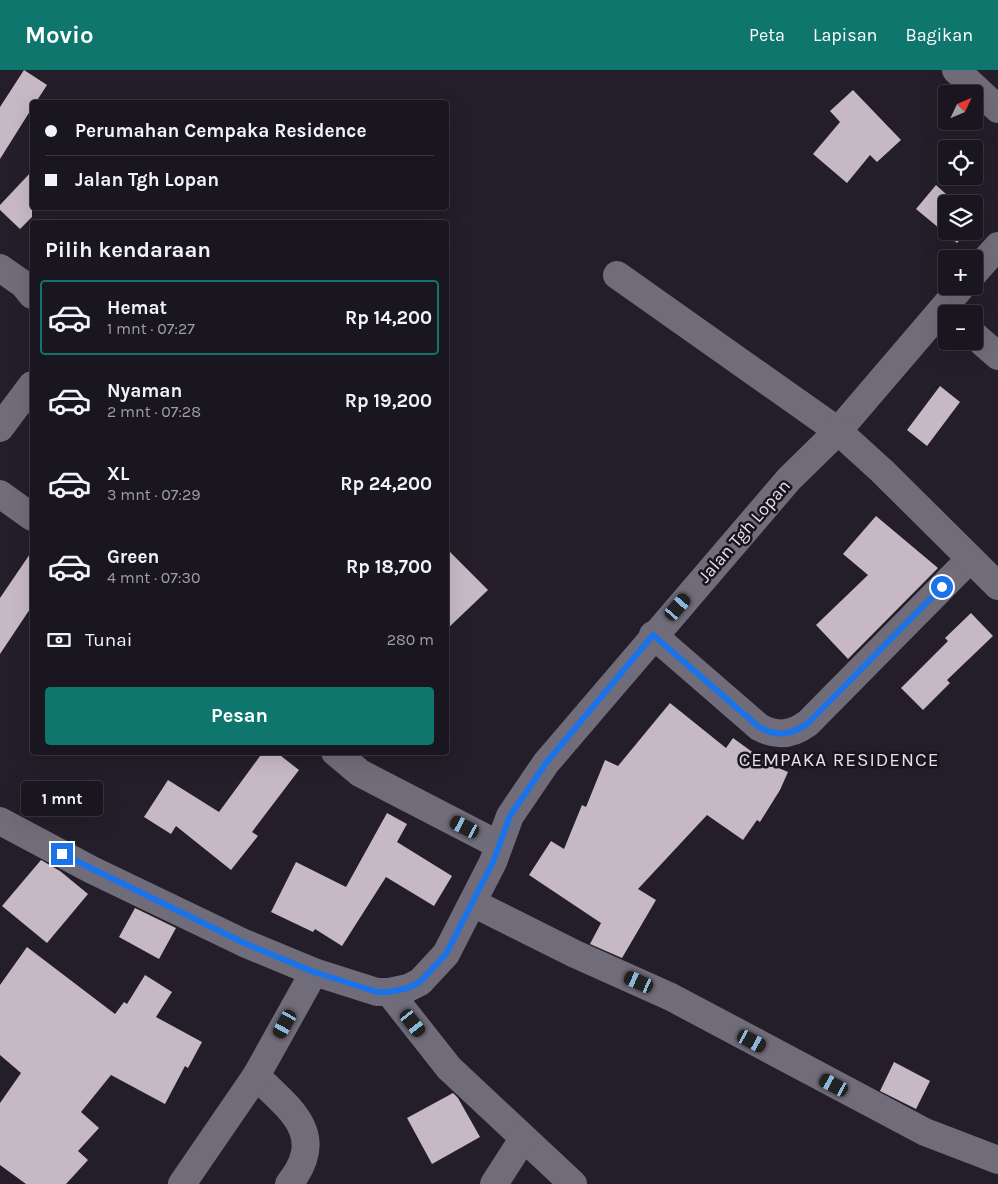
<!DOCTYPE html>
<html lang="id">
<head>
<meta charset="utf-8">
<style>
	:root { --surface:#1a161f; --page:#27232c; --text:#f1f3f6; --muted:#9f9fa4; --line:#38353d; --accent:#0f766e }
	body { margin:0; font-family:Karla,sans-serif; background:var(--page); color:var(--text); height:100vh; display:flex; flex-direction:column; font-size:19px; white-space:nowrap }
	* { box-sizing:border-box; margin:0 }
	p { font-size:16px; color:var(--muted) }
	.icon { flex:none; width:28px; height:28px; fill:none; stroke:currentColor; stroke-width:2; stroke-linecap:round; stroke-linejoin:round }
	.map { position:relative; flex:1; overflow:hidden }
	.drawer { position:absolute; left:30px; top:150px; width:419px; height:535px; display:flex; flex-direction:column; background:var(--surface); border-radius:5px; box-shadow:0 5px 20px #0002,0 0 0 1px var(--line) }
	.drawer>* { flex:none }
	.banner { position:absolute; left:30px; top:30px; width:419px; height:110px; border-radius:5px; box-shadow:0 5px 20px #0002,0 0 0 1px var(--line); display:grid; align-content:center; height:110px; padding:0 15px; background:var(--surface) }
	.needle { width:32px; rotate:46deg }
	.fabs { position:absolute; left:938px; top:15px; display:grid; gap:10px }
	.fabs a { display:grid; place-items:center; width:45px; height:45px; border-radius:5px; background:var(--surface); box-shadow:0 5px 20px #0002,0 0 0 1px var(--line); font-size:25px }
	.end { position:absolute; width:22px; height:22px; margin:-11px; border:6px solid #1a73e8; background:#fff; box-shadow:0 0 0 2px #fff }
	.from { border-radius:50% }
	.bubble { position:absolute; height:35px; border-radius:5px; background:var(--surface); box-shadow:0 5px 20px #0002,0 0 0 1px var(--line); font-size:16px; font-weight:700; line-height:35px; text-align:center }
	.car { position:absolute; width:15px; height:30px; margin:-15px -8px; border-radius:6px; box-shadow:0 0 4px 1px #0007; background:linear-gradient(#222 24%,#8ab4d8 0 40%,#222 0 76%,#8ab4d8 0 86%,#222 0) }
	.banner b { display:flex; align-items:center; gap:18px; height:48px; font-size:19px }
	.banner b+b { border-top:1px solid var(--line) }
	.banner i { width:12px; height:12px; background:var(--text) }
	ul { padding:0; list-style:none }
	li { display:flex; align-items:center; gap:15px; height:75px; margin:0 10px 8px; padding:0 5px; border:2px solid transparent; border-radius:5px }
	li div { flex:1 }
	li b { display:block; font-size:19px }
	li em { font-style:normal; font-weight:700 }
	li.selected { border-color:var(--accent) }
	li>.icon { width:45px; height:45px; stroke-width:1.5 }
	h2 { padding:0 15px; font-size:22px; line-height:60px }
	.pay { display:flex; align-items:center; gap:12px; height:55px; padding:0 15px; font-size:19px }
	.pay p { margin-inline-start:auto }
	.cta { display:flex; gap:10px; margin-top:auto; padding:10px 15px }
	.cta a { flex:1; height:58px; border-radius:5px; background:var(--accent); color:#fff; font-size:20px; font-weight:700; line-height:58px; text-align:center }
	header { display:flex; align-items:center; gap:30px; box-sizing:border-box; height:70px; padding:0 25px; background:var(--accent); color:#fff }
	header strong { font-size:24px }
	nav { display:flex; gap:28px; margin-inline-start:auto; font-size:18px }
	.map>svg:first-child { display:block }
	.building { fill:#c7b9c4 }
	.lines { fill:none; stroke-linecap:round; stroke-linejoin:round }
	.minor { stroke:#716c79; stroke-width:28 }
	.route { stroke:#1a73e8; stroke-width:6 }
	.labels { text-anchor:middle; dominant-baseline:central; stroke-width:5; stroke-linejoin:round; paint-order:stroke }
	.street-label { font-size:18px; fill:#e3e0e7; stroke:#19151f }
	.neighbourhood-label { font-size:19px; letter-spacing:1px; fill:#e3e0e7; stroke:#19151f }
</style>
</head>
<body>
<header>
<strong>Movio</strong>
<nav><a>Peta</a><a>Lapisan</a><a>Bagikan</a></nav>
</header>
<div class="map">
<svg width="998" height="1114" viewBox="0 0 998 1114">
	<rect width="100%" height="100%" fill="#231e29"/>
	<g class="building">
		<path d="M24,0L47,15L36,32H32V38L0,89V37Z"/>
		<path d="M853,20L901,70L877,92L870,85L847,113L813,84L840,52L830,41Z"/>
		<path d="M32,101V147L20,159L0,140V135Z"/>
		<path d="M936,115L957,134H946V161H968L957,173L916,139Z"/>
		<path d="M940,316L960,332L927,376L907,360Z"/>
		<path d="M876,446L938,498L848,589L816,555L868,505L843,484Z"/>
		<path d="M446,478L488,520L446,560Z"/>
		<path d="M32,481V536L0,584V528Z"/>
		<path d="M971,543L993,566L947,610L950,613L923,640L901,618L948,571L945,568Z"/>
		<path d="M670,633L726,678L733,668L769,694L788,702L780,720L760,752L757,750L743,770L707,745L638,819L656,830L622,888L590,874L601,853L529,805L551,771L564,779L582,735L586,737L605,690L618,696Z"/>
		<path d="M263,682H276L299,700L252,762L258,766L231,800L176,756L171,764L144,747L168,710L219,742Z"/>
		<path d="M387,743L407,754L397,772L452,806L434,836L386,807L342,876L315,859L313,862L271,842L296,792L346,817Z"/>
		<path d="M41,790L60,801L88,824L47,873L2,836Z"/>
		<path d="M135,838L176,858L159,889L119,867Z"/>
		<path d="M27,877L115,944L124,932L127,934L145,905L172,922L156,947L202,972L188,998L185,996L165,1034L111,1005L81,1042L99,1058L78,1081L88,1090L66,1114H26L0,1095V1033L21,1003L0,985V915Z"/>
		<path d="M894,992L930,1011L916,1039L880,1021Z"/>
		<path d="M453,1023L458,1028L480,1067L432,1094L407,1048Z"/>
	</g>
	<g class="lines">
		<g class="minor">
			<path d="M956,0L998,39"/>
			<path d="M0,198L23,214L32,225"/>
			<path d="M974,203L998,176"/>
			<path d="M617,205L838,361L962,216"/>
			<path d="M974,265L998,286"/>
			<path d="M0,358L32,315"/>
			<path d="M0,424L32,447"/>
			<path d="M653,565L759,657C777,667 792,665 808,653L969,490"/>
			<path d="M335,682L360,703L499,775"/>
			<path d="M0,751L92,800L244,873L314,902L377,922H389L408,918L420,912L446,884L493,792L510,746L546,693L789,409L838,361L882,401L998,516"/>
			<path d="M473,833L575,884L671,927L925,1062L998,1090"/>
			<path d="M389,922L449,998L573,1114"/>
			<path d="M256,1006C291,1040 328,1065 289,1114"/>
			<path d="M182,1114L256,1006L314,902"/>
			<path d="M494,1114L523,1069"/>
		</g>
	</g>
	<g class="lines">
		<path class="route" d="M62,784L244,873L314,902L377,922H389L408,918L420,912L446,884L493,792L510,746L546,693L653,565L759,657C777,667 792,665 808,653L942,517"/>
	</g>
	<g class="labels">
		<g class="street-label">
			<text transform="translate(744 461) rotate(-49)">Jalan Tgh Lopan</text>
		</g>
		<g class="neighbourhood-label">
			<text x="839" y="690">CEMPAKA RESIDENCE</text>
		</g>
	</g>
</svg>
<div class="fabs">
<a><svg class="needle" viewBox="-14 -14 28 28"><path d="M0-13l5 13h-10z" fill="#e53935"/><path d="M0 13l5-13h-10z" fill="#9f9fa4"/></svg></a>
<a><svg class="icon" aria-label="locate" viewBox="0 0 24 24"><circle cx="12" cy="12" r="6"/><path d="M12 2v4M12 18v4M2 12h4M18 12h4"/></svg></a>
<a><svg class="icon" aria-label="layers" viewBox="0 0 24 24"><path d="M12 4l9 5-9 5-9-5zM3 14l9 5 9-5"/></svg></a>
<a>+</a>
<a>−</a>
</div>
<i class="end from" style="left:942px;top:517px"></i>
<i class="end" style="left:62px;top:784px"></i>
<div class="bubble" style="left:21px;top:711px;width:82px">1 mnt</div>
<i class="car" style="left:678px;top:537px;rotate:41deg"></i>
<i class="car" style="left:465px;top:757px;rotate:297deg"></i>
<i class="car" style="left:639px;top:912px;rotate:294deg"></i>
<i class="car" style="left:413px;top:953px;rotate:142deg"></i>
<i class="car" style="left:285px;top:954px;rotate:209deg"></i>
<i class="car" style="left:752px;top:971px;rotate:118deg"></i>
<i class="car" style="left:834px;top:1015px;rotate:298deg"></i>
<div class="banner">
<b><i class="from"></i>Perumahan Cempaka Residence</b>
<b><i></i>Jalan Tgh Lopan</b>
</div>
<section class="drawer">
<h2>Pilih kendaraan</h2>
<ul>
<li class="selected"><svg class="icon" aria-label="car" viewBox="0 0 24 24"><path d="M5 17H2v-5l4-1 3-4h7l3 4 3 1v5h-3M9 17h6M6 11h13"/><circle cx="7" cy="17" r="2"/><circle cx="17" cy="17" r="2"/></svg><div><b>Hemat</b><p>1 mnt · 07:27</p></div><em>Rp 14,200</em></li>
<li><svg class="icon" aria-label="car" viewBox="0 0 24 24"><path d="M5 17H2v-5l4-1 3-4h7l3 4 3 1v5h-3M9 17h6M6 11h13"/><circle cx="7" cy="17" r="2"/><circle cx="17" cy="17" r="2"/></svg><div><b>Nyaman</b><p>2 mnt · 07:28</p></div><em>Rp 19,200</em></li>
<li><svg class="icon" aria-label="car" viewBox="0 0 24 24"><path d="M5 17H2v-5l4-1 3-4h7l3 4 3 1v5h-3M9 17h6M6 11h13"/><circle cx="7" cy="17" r="2"/><circle cx="17" cy="17" r="2"/></svg><div><b>XL</b><p>3 mnt · 07:29</p></div><em>Rp 24,200</em></li>
<li><svg class="icon" aria-label="car" viewBox="0 0 24 24"><path d="M5 17H2v-5l4-1 3-4h7l3 4 3 1v5h-3M9 17h6M6 11h13"/><circle cx="7" cy="17" r="2"/><circle cx="17" cy="17" r="2"/></svg><div><b>Green</b><p>4 mnt · 07:30</p></div><em>Rp 18,700</em></li>
</ul>
<div class="pay"><svg class="icon" aria-label="cash" viewBox="0 0 24 24"><path d="M3 7h18v10H3z"/><circle cx="12" cy="12" r="2"/></svg>Tunai<p>280 m</p></div>
<div class="cta"><a>Pesan</a></div>
</section>
</div>
</body>
</html>
